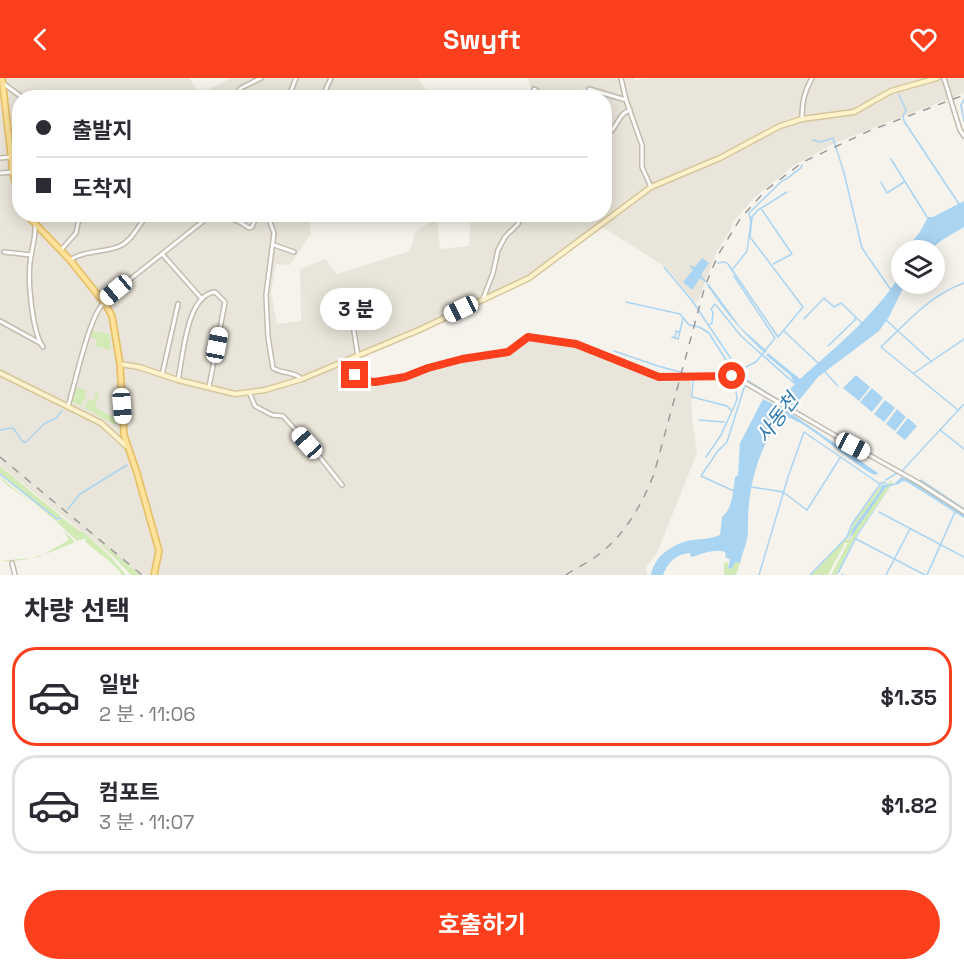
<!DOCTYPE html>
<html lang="ko">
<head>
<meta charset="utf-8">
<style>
	:root { --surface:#fff; --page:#f7f7f7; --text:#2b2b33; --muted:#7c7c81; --line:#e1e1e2; --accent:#fc3f1d }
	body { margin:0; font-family:"Space Grotesk","Noto Sans KR",sans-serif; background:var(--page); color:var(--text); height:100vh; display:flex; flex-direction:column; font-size:22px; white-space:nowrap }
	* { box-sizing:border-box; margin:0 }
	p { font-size:20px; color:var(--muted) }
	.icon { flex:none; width:33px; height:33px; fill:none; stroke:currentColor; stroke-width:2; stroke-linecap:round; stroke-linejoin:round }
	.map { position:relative; height:497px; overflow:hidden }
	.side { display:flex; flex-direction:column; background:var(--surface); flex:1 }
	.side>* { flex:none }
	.guide { position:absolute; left:12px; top:12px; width:600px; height:132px; border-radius:24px; box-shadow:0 3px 15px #0003; display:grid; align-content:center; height:132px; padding:0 24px; background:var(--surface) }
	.tools { position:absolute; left:891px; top:162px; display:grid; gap:12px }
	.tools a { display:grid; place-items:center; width:54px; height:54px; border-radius:50%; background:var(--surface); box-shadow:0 3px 15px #0003; font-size:30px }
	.end { position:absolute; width:27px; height:27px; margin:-14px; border:8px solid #fc3f1d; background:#fff; box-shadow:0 0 0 3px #fff }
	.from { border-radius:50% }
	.bubble { position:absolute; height:42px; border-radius:21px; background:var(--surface); box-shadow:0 3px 15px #0003; font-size:20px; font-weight:700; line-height:42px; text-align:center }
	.car { position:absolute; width:18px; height:36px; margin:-18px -9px; border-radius:8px; box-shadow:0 0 4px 2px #0007; background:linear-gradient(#fff 24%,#345 0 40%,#fff 0 76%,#345 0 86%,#fff 0) }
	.guide b { display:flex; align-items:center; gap:21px; height:57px; font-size:22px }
	.guide b+b { border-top:2px solid var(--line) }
	.guide i { width:15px; height:15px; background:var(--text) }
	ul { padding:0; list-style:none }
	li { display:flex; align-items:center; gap:18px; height:99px; margin:0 12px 9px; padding:0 12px; border:3px solid var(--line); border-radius:24px }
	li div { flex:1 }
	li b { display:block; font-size:22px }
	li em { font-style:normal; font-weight:700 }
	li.current { border-color:var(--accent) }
	li>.icon { width:54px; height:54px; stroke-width:1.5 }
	h2 { padding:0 24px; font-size:27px; line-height:72px }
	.primary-button { display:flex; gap:12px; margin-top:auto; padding:12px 24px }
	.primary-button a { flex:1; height:69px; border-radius:36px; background:var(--accent); color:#fff; font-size:24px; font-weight:700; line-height:69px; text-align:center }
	header { display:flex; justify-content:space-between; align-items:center; height:78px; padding:0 24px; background:var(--accent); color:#fff; font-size:27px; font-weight:700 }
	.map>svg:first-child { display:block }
	.residential { fill:#eae5da }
	.green { fill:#d2eab5 }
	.water { fill:#a9d4f2 }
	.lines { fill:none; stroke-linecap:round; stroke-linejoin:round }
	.stream { stroke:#a9d4f2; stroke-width:1.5 }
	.minor-casing { stroke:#c2bbae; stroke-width:6 }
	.secondary-casing { stroke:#d6c79b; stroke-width:7 }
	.primary-casing { stroke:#e6c16a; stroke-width:8 }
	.minor { stroke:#fff; stroke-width:3 }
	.secondary { stroke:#fff3cd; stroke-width:4 }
	.primary { stroke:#ffe39c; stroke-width:4.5 }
	.rail { stroke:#9a9a9a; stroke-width:1.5; stroke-dasharray:8 8; stroke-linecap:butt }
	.route { stroke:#fc3f1d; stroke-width:8 }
	.labels { text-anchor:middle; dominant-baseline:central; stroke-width:4.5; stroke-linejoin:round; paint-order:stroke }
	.water-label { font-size:20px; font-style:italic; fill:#2e7ab2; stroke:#fff }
</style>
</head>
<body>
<header><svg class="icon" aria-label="back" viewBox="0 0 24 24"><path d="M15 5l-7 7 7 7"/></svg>Swyft<svg class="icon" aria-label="heart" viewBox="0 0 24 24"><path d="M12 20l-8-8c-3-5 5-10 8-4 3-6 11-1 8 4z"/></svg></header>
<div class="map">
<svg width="964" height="497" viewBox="0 0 964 497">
	<rect width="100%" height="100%" fill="#f6f3ec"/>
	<path class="residential" d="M0,0H189L200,16L231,0H418L426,12L418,20H20V136H303L309,139L311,156L290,187L276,186L271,214L277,246L301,243L300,191L325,181L337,196L410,173L415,154L437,140L440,171L469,168L471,137L604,136V20L533,19L528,0H634L635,2L651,0H964V15L837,64L793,88L754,120L733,144L730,153L717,173L698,223L694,224L666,189L597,146L529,198L404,257L347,280L355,302L374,306L408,299L429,291L477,280L511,275L526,261L533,260L575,268L600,276L663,304L691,301L692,340L697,375L657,475L646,489L647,497H136L0,387Z"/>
	<g class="green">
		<path d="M92,253L109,256L111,272L96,268L97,261L90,259Z"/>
		<path d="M75,309L86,312L84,323L81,322L83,324L81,328L71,323Z"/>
		<path d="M96,315L99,316L95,330L118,341L117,346H113L85,330L86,326L88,325L87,321L94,323Z"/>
		<path d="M0,388L61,438L58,442L0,395Z"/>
		<path d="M0,396L58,443L63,440L81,454L82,453L110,478L126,497H122C112,482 97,476 85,463L86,460L77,463L56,443Z"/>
		<path d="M0,399L55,444L75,464C51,474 27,485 0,483L39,479L69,462C63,446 31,425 17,414C10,409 4,406 0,399Z"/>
		<path d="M891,402L892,406L856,458L836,497H831L848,465H845L828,497H811L847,460L854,444L882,406L880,413L853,450L847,462L851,461L854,452Z"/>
		<path d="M93,457L140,497H131Z"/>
		<path d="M728,484V490L736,484L740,485L736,497H724V485Z"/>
	</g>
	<g class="water">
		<path d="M964,123V149L942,162L930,172H905L920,154L928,139H933Z"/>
		<path d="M702,180L709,185L701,197L706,203L705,204L700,200L692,212L683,204L693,192L689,187L695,189Z"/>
		<path d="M901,196L902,206H905L889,239L879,253L818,299L792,331L789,328L786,332L878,395L876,397C856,391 799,334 781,339C757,373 747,412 748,453C748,464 742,475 740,485L736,484L731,491L728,490L730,481L726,480L725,474C714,470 702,476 691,479L690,475C676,476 668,484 663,497H651C654,478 674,465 692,462C702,461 710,461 720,457L722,439C733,430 733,413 735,399L738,397L740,365L763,321L779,329L780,321L795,306L790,297L766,277L768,275L800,301C836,269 875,237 901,196Z"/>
		<path d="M708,205L741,250L767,273L765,275C740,252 726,235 707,207Z"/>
		<path d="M856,297L870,309L859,323L843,310Z"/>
		<path d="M872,310L883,320L872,334L860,324Z"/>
		<path d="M885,322L895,330L884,344L874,336Z"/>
		<path d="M897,331L906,339L895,353L886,346Z"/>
		<path d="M908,340L917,348L905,362L896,355Z"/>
		<path d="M901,399L916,405L964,437V440L907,404L903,403L897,407L895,405Z"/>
		<path d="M882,406L886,407V409L848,463L853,450L880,413Z"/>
		<path d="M892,406L858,457L839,495L836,497L856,458Z"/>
	</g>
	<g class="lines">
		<g class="stream">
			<path d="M899,17L906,32L903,38L904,43L959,126"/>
			<path d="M964,22L961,27L964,43"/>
			<path d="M813,62L821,64L833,60L844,95L862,170L891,212"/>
			<path d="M891,81L927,139"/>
			<path d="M881,104L887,115L904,104"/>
			<path d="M762,132L792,176L773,186"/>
			<path d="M718,185L725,184L728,186L778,259L803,229L750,159L752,139L758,132L787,114"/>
			<path d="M664,189L693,224L731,281"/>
			<path d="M732,192L747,173L751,144L749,135L782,103C789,101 794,94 801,90L802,87"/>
			<path d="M734,198L775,260L756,284L740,292"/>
			<path d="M626,224L680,236L689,247L699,249L709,255L726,282H730L738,290L741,298"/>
			<path d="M804,241L824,220L834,229L841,225L862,245"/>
			<path d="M92,242L95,234"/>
			<path d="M886,242L932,284"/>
			<path d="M709,247L712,245L713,234L711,231L715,226L741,258L794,305"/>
			<path d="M784,253L818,285"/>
			<path d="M672,259L678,261L683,241"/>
			<path d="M675,260L676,253L679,254"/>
			<path d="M828,268L855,242V238"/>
			<path d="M614,273L658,288L691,297"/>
			<path d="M824,293L838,308"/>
			<path d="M914,295L964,261"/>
			<path d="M714,297H739L780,323"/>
			<path d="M70,315L72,307"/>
			<path d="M958,332L881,269C906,245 930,217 964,205"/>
			<path d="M732,333L727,328L692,319L693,304L695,300L735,301"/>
			<path d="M699,342L724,344"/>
			<path d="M0,352L13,350L23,364H26L44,346L56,340L62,333"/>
			<path d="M940,352L964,371"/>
			<path d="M706,379L721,357L736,324L737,320L734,302"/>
			<path d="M902,393L964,326"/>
			<path d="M0,396L57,441L61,440"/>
			<path d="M886,402L897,395"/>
			<path d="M918,404L921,402L964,431"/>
			<path d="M752,409L783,414L807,432L840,380"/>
			<path d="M885,409L895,406"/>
			<path d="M734,413L701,398L717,374L727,364L745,307"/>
			<path d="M68,431L80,416L127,387"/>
			<path d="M879,434L964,479"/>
			<path d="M856,461L925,497"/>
			<path d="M842,496L843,497"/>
			<path d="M759,497L788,399L804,354L880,406"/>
			<path d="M810,497L847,459L852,446L881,405L884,404L888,407"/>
			<path d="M886,497L910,451"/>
			<path d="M927,497L955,434"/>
		</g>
		<g class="minor-casing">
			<g id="minor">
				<path d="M621,0L626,22L642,67V89L651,109"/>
				<path d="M944,0L960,52L964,58"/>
				<path d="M4,6L23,20"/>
				<path d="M534,11L546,20"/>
				<path d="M589,11L626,22"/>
				<path d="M233,20L241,10L261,0"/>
				<path d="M288,20L296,0"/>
				<path d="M322,20L331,0"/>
				<path d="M802,41C802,25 804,14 812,0"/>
				<path d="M604,59C617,53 617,36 630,32"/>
				<path d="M0,80L11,79"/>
				<path d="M0,95L13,94"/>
				<path d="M267,136L274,155L266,217L268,259L273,290C282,296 294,293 302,301"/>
				<path d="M213,137C225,138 239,142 249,150L252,149L257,136"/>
				<path d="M35,147C36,160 31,173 30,185C28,204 32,254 43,269"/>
				<path d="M274,167L294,174"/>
				<path d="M61,172L76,155L80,136"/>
				<path d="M4,174L31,177"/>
				<path d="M163,177L202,221"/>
				<path d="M70,182C85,172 104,175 120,168C132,163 139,146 148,136"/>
				<path d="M345,219L351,234L358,279L355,297L366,303L375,304L405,299L428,290L462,281L508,274L528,259L576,266L659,299L731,298L737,300L853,368L919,405L964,434"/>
				<path d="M483,221L493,195L498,172L505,159L518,146L521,136"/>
				<path d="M103,223L212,136"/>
				<path d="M0,243L40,265"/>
				<path d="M162,297L178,226"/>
				<path d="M178,302C183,280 186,217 215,214L225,224L209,309"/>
				<path d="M250,316L255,328L272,337L283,338L319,378L342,407"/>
				<path d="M68,328C75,307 89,237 104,225"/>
				<path d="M12,485L15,497"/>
			</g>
		</g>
		<g class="secondary-casing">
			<g id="secondary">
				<path d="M120,286L139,289L178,302L235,316L265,312L302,301L419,252L529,200L651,109L720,80L780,48L802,41L854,34L891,13L937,0"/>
				<path d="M0,295L101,345L126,368"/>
			</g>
		</g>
		<g class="primary-casing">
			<g id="primary">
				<path d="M2,0L13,95L20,123"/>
				<path d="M26,136L70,182L106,227L112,238L120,286L124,357L137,395L159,473L154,497"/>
			</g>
		</g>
		<use href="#minor" class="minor"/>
		<use href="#secondary" class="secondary"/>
		<use href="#primary" class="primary"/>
		<g class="rail">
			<path d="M0,379L142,497"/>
			<path d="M566,497C576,490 588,485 598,477C625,457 642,426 654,396L705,208L718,177L740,141L766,112L803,84L869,53L964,17"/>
		</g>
	</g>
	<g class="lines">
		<path class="route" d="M355,297L366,303L375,304L405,299L428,290L462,281L508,274L528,259L576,266L659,299L732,298"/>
	</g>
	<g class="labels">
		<g class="water-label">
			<text transform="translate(777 340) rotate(-53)">사동천</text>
		</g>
	</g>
</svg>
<div class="tools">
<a><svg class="icon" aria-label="layers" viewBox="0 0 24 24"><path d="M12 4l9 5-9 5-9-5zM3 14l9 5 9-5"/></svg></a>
</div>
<i class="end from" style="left:732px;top:298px"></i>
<i class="end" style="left:355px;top:297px"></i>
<div class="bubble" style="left:320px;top:210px;width:72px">3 분</div>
<i class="car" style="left:116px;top:212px;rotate:230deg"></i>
<i class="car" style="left:461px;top:231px;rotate:244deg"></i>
<i class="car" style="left:217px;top:267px;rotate:11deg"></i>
<i class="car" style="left:122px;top:328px;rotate:176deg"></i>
<i class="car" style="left:307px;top:365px;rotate:318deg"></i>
<i class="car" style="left:853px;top:368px;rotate:118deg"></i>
<div class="guide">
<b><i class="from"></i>출발지</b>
<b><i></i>도착지</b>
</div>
</div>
<section class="side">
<h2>차량 선택</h2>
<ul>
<li class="current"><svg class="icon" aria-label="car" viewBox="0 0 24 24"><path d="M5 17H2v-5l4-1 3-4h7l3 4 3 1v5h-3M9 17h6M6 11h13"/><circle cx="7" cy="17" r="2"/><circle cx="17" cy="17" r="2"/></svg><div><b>일반</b><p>2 분 · 11:06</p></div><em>$1.35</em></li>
<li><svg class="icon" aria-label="car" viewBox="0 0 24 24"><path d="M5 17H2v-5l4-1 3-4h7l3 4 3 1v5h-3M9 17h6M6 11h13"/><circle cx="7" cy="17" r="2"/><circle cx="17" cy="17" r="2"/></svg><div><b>컴포트</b><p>3 분 · 11:07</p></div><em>$1.82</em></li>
</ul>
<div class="primary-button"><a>호출하기</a></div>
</section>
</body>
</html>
